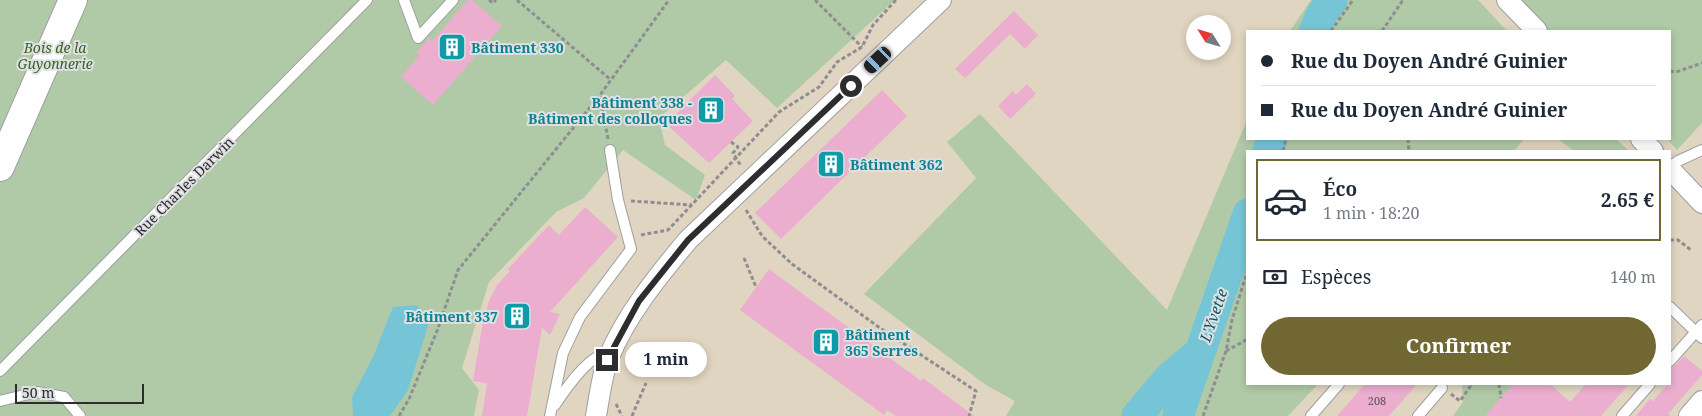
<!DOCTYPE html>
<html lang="fr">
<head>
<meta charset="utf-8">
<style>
	:root { --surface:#fff; --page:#f2f2f3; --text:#1f2937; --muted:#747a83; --line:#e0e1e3; --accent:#706733 }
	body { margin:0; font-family:"Noto Serif",serif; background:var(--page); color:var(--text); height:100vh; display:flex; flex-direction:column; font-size:19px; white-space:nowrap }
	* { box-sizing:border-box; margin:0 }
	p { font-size:16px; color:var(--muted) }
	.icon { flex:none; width:28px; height:28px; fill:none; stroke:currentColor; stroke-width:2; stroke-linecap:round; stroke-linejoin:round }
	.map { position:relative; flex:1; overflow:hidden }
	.details { position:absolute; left:1246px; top:150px; width:425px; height:235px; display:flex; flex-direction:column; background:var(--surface); border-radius:0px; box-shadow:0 2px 8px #0003 }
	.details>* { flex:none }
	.banner { position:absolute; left:1246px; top:30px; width:425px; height:110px; border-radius:0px; box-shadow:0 2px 8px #0003; display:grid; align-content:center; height:110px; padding:0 15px; background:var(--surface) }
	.needle { width:32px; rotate:307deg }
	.buttons { position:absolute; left:1186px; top:15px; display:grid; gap:10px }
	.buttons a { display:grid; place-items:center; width:45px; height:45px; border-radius:50%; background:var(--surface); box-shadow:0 2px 8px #0003; font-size:25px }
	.scale { position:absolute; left:15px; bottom:12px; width:129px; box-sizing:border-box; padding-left:5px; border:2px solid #2d2d2f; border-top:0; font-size:14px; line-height:18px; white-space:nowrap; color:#2d2d2f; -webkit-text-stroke:4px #dfe0e4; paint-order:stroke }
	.end { position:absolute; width:22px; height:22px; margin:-11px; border:6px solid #2d2d2f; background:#fff; box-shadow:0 0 0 2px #fff }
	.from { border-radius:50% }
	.bubble { position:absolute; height:35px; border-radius:18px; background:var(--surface); box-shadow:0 2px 8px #0003; font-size:16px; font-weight:700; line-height:35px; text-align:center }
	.car { position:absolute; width:15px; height:30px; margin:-15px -8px; border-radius:6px; box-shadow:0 0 4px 1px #0007; background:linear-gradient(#222 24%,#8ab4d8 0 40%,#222 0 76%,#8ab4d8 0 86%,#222 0) }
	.banner b { display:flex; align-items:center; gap:18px; height:48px; font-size:19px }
	.banner b+b { border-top:1px solid var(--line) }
	.banner i { width:12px; height:12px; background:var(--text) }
	ul { padding:9px 0 0; list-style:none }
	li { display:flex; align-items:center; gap:15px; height:82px; margin:0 10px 8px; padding:0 5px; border:2px solid transparent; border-radius:0px }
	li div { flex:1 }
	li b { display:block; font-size:19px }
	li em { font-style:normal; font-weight:700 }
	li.on { border-color:var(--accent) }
	li>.icon { width:45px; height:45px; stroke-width:1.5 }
	.pay { display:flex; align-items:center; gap:12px; height:55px; padding:0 15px; font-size:19px }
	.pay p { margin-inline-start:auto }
	.primary-button { display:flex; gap:10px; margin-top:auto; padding:10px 15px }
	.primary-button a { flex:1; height:58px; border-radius:30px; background:var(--accent); color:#fff; font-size:20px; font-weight:700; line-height:58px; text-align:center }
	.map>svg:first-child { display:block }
	.education { fill:#e0d5c1; fill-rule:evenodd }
	.green { fill:#b0caa7 }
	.water { fill:#75c5d6 }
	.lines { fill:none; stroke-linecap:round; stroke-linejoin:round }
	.river { stroke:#75c5d6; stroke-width:31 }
	.building { fill:#ebaecf }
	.lane-casing { stroke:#9d9fa2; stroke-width:12 }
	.street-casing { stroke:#9d9fa2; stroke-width:22 }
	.secondary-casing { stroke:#9d9fa2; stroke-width:30 }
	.path { stroke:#8e8e92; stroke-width:3; stroke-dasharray:4 2.5; stroke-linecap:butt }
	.lane { stroke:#fff; stroke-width:10 }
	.street { stroke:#fff; stroke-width:20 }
	.secondary { stroke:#fff; stroke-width:28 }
	.route { stroke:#2d2d2f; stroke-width:6 }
	.labels { text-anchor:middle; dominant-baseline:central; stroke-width:4; stroke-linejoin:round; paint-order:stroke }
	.number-label { font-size:11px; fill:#5c4d57 }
	.park-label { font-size:14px; font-style:italic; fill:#34641f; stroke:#dfe0e4 }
	.culture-label { font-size:14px; font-weight:bold; fill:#0d838f; stroke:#dfe0e4; text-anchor:start }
	.street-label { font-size:14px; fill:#2d2d2f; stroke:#dfe0e4 }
	.water-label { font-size:15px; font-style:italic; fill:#0e5461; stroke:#dfe0e4 }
</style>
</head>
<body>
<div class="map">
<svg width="1702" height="416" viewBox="0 0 1702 416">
	<rect width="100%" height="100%" fill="#dfe0e4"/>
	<path class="education" d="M356,0H1702V416H0ZM1195,24H1222V51H1195ZM1248,31H1670V139H1248ZM1248,151H1670V384H1248Z"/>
	<g class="green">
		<path d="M0,0H895L777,108L726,60L659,118L665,145L705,175L696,200L623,150L584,198L556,212L489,282L462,368L479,390L474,416H0Z"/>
		<path d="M1311,0H1478L1507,31H1290Z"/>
		<path d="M1520,0H1702V123L1677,150L1667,139H1670V31H1547Z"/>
		<path d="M980,114L1167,310L1247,120L1248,139H1524L1514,151H1248V384H1318L1288,416H1006L1015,401L986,385L864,294L976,178L947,142Z"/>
		<path d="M1558,139H1616L1629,151H1574Z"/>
		<path d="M1462,384H1513L1486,416H1453L1463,402Z"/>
	</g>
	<path class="water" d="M417,305L429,323L408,390L390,416H353L352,397L373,357L393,307Z"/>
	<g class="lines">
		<g class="river">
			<path d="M1314,31L1322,14L1332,0"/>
			<path d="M1268,151L1272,139"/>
			<path d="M1137,416L1169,378L1199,353"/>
			<path d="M1178,416L1248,214"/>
		</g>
	</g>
	<g class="building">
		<path d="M468,0H472L502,26L433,105L401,77L419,56L416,53L429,38L432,41Z"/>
		<path d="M1014,11L1038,35L1025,49L1010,34L965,78L955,69Z"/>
		<path d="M715,75L735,96L732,99L753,121L709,163L666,124Z"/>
		<path d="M1027,84L1036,94L1010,119L998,106L1013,91L1016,95Z"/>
		<path d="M882,90L907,116L781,239L755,213Z"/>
		<path d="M585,207L618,237L550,312L560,314L550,335L542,328L527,416H482L487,383L473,381L483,322H485L488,303L497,285L510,271L508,269L549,225L559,235Z"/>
		<path d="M769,269L921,381L923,378L974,416H896L887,410L884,415L740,310Z"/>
		<path d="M1684,356L1702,371V375L1668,414L1670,416H1636L1650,399L1653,401L1668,384H1670V368L1675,366Z"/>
		<path d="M1365,384H1417L1389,416H1337Z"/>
		<path d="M1513,384H1550L1570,402L1586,384H1629L1601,416H1485Z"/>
	</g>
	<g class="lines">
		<g class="lane-casing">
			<g id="lane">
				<path d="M404,0L418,38L453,0"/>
				<path d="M1670,167L1678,161L1702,150"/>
				<path d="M1670,307L1702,338"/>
				<path d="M1670,361L1702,325"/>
				<path d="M0,371L367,0"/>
				<path d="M0,401L37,392L64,397L80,416"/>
				<path d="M555,405C565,390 584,362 601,355L607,360"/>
				<path d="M550,416L563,353L580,317L631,249L618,200L610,150"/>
				<path d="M1311,416L1339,384"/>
				<path d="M1418,416L1442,388"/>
				<path d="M1622,416L1650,384"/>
			</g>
		</g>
		<g class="street-casing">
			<g id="street">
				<path d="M1507,0L1537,31"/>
				<path d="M1641,139L1653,151"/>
				<path d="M1670,169L1702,203"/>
				<path d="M596,416C599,399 602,375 608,359C626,315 658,276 688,240L941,0"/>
				<path d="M1689,416L1702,401"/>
			</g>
		</g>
		<g class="secondary-casing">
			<path id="secondary" d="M0,167L73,0"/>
		</g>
		<g class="path">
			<path d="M489,0L493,3L496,0"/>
			<path d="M517,0L611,80"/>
			<path d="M815,0L862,47"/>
			<path d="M1331,31L1353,0"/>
			<path d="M1382,31L1403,0"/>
			<path d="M1670,71L1676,72L1702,63"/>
			<path d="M608,139L600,95L669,0"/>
			<path d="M1408,139L1409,151"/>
			<path d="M731,142L738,147L733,153L741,166"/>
			<path d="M1283,151L1286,139"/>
			<path d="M631,201L692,205"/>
			<path d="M746,210L762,236L792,264L880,328L976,391L969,416"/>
			<path d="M641,235L668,230L779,112L819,87L837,62L862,47L873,25L896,0"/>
			<path d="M1670,240H1678L1691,250"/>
			<path d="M744,258L756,287"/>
			<path d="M1226,351L1248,339"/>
			<path d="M1499,384L1501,398"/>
			<path d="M1451,394L1460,401L1470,387V384"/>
			<path d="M616,404L622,416"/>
			<path d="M399,416L409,399L437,331L458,270L600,95"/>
			<path d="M632,416L646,383"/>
			<path d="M1203,416L1226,351L1232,320L1248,269"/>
		</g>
		<use href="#lane" class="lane"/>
		<use href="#street" class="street"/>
		<use href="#secondary" class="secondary"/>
	</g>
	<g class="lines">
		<path class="route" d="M607,360L639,301L688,240L851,86"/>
	</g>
	<defs>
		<g id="building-square" transform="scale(1.4375)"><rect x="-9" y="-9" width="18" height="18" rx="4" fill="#0f9aa8" stroke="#dfe0e4"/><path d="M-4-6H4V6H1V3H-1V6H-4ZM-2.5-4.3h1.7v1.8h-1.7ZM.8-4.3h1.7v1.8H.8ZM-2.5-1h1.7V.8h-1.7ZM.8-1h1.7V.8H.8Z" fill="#fff"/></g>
	</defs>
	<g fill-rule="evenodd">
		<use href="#building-square" x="452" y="47"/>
		<use href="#building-square" x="711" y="110"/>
		<use href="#building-square" x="831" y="164"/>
		<use href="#building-square" x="517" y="316"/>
		<use href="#building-square" x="826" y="342"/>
	</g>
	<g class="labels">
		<g class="number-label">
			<text x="1377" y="400">208</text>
		</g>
		<g class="park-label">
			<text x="55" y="47">Bois de la<tspan x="55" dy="16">Guyonnerie</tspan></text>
		</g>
		<g class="culture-label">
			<text x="471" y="47">Bâtiment 330</text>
			<text x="692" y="102" text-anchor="end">Bâtiment 338 -<tspan x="692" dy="16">Bâtiment des colloques</tspan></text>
			<text x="850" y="164">Bâtiment 362</text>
			<text x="498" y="316" text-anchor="end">Bâtiment 337</text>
			<text x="845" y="334">Bâtiment<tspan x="845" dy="16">365 Serres</tspan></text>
		</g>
		<g class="street-label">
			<text transform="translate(184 186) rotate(-45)">Rue Charles Darwin</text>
		</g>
		<g class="water-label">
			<text transform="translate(1213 315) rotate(-71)">L'Yvette</text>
		</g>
	</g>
</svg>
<div class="buttons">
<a><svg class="needle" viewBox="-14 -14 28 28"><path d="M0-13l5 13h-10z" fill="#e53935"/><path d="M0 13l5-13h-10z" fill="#747a83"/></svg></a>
</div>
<div class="scale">50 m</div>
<i class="end from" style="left:851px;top:86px"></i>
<i class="end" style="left:607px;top:360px"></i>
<div class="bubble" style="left:625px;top:342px;width:82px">1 min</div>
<i class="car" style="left:878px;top:60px;rotate:227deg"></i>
<div class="banner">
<b><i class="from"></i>Rue du Doyen André Guinier</b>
<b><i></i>Rue du Doyen André Guinier</b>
</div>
<section class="details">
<ul>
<li class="on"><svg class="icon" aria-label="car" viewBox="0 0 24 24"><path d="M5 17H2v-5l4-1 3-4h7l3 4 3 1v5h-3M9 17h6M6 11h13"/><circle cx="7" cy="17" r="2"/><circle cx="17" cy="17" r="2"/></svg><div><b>Éco</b><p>1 min · 18:20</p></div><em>2.65 €</em></li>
</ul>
<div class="pay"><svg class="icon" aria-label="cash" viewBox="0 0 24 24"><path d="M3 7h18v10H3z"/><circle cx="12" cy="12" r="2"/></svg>Espèces<p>140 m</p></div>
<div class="primary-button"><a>Confirmer</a></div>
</section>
</div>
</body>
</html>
